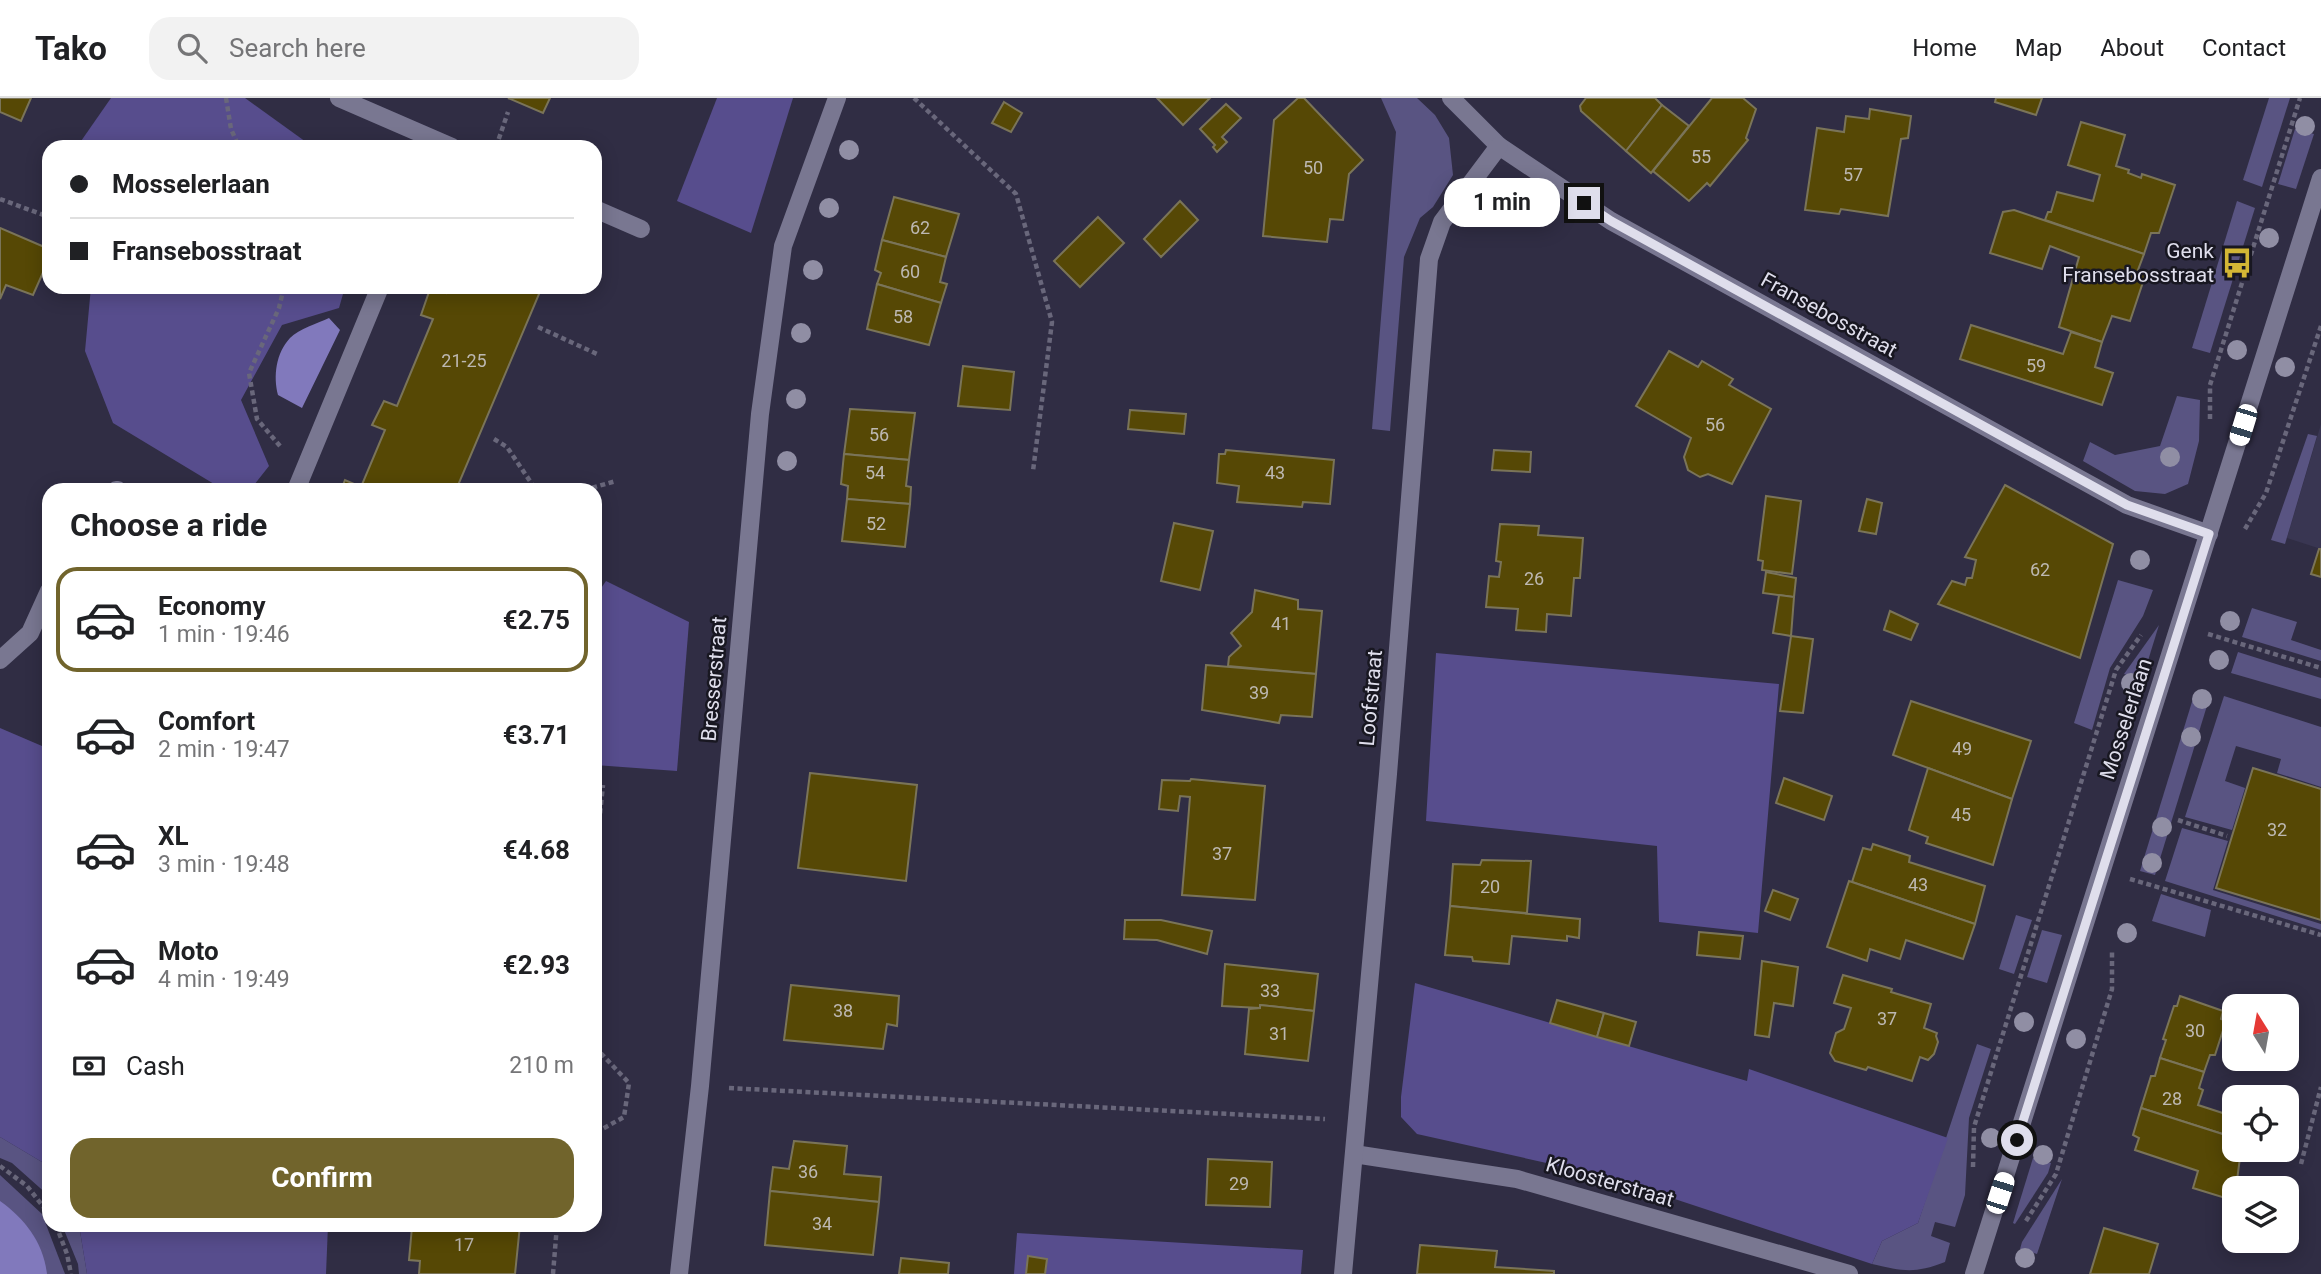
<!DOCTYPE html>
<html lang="en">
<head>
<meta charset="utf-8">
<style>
	:root { --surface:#fff; --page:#f2f2f2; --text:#202124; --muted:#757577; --line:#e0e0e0; --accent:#71642c }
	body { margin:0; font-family:Roboto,sans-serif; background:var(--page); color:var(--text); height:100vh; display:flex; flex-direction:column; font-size:26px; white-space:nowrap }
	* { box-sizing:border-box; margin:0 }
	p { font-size:23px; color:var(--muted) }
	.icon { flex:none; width:38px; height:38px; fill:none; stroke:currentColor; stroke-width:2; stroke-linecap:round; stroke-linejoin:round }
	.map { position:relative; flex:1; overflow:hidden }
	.panel { position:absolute; left:42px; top:385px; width:560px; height:749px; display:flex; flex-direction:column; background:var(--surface); border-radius:21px; box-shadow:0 4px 18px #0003 }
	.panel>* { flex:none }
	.top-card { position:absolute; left:42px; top:42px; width:560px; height:154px; border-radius:21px; box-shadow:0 4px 18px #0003; display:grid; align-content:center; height:154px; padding:0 28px; background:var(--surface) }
	.needle { width:46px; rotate:349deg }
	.fabs { position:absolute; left:2222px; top:896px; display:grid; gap:14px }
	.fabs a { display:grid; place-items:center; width:77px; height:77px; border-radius:14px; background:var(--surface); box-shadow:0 4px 18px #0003; font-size:35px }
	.end { position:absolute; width:32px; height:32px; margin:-16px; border:9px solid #dfdeec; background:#111; box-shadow:0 0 0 4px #111 }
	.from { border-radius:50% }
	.bubble { position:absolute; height:49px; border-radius:21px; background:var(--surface); box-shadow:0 4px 18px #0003; font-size:23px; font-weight:700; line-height:49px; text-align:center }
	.car { position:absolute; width:21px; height:42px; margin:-21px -10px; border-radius:9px; box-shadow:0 0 5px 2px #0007; background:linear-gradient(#fff 24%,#345 0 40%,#fff 0 76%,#345 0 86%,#fff 0) }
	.top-card b { display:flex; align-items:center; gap:24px; height:66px; font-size:26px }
	.top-card b+b { border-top:2px solid var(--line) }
	.top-card i { width:18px; height:18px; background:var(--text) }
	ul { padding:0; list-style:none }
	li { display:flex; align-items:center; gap:21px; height:105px; margin:0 14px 10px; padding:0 14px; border:4px solid transparent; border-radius:21px }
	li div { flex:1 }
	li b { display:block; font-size:26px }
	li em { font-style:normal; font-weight:700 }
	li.active { border-color:var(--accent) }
	li>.icon { width:63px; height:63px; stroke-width:1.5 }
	h2 { padding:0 28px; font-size:32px; line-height:84px }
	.pay { display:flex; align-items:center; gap:18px; height:77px; padding:0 28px; font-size:26px }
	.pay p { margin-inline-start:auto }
	.cta { display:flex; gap:14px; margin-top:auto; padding:14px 28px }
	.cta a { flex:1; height:80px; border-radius:21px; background:var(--accent); color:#fff; font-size:28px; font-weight:700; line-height:80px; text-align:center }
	header { display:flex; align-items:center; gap:42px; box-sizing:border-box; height:98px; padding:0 35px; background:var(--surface); border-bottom:2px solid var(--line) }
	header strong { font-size:33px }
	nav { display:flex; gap:38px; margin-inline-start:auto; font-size:24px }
	.search { width:490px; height:63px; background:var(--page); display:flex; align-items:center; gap:18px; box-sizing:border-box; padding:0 24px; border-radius:21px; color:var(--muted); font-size:26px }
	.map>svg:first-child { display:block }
	.built { fill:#393652 }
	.green { fill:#595482 }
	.forest { fill:#574d8d }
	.water { fill:#8179bc }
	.building { fill:#564805; stroke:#7a7459; stroke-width:2 }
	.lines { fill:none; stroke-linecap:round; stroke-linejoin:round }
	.path { stroke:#69677b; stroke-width:4.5; stroke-dasharray:5 3.5; stroke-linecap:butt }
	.lane { stroke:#797791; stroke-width:18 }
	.street { stroke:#797791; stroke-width:18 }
	.secondary { stroke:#797791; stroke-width:18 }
	.tree { fill:#908ea4 }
	.route { stroke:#dfdeec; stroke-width:9 }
	.labels { text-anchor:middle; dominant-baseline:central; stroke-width:5; stroke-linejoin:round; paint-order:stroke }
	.number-label { font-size:18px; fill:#bdb8b2 }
	.poi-label { font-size:21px; fill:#dfdeec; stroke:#181721; text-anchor:end }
	.street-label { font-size:21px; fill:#dfdeec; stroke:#181721 }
</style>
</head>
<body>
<header>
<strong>Tako</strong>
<div class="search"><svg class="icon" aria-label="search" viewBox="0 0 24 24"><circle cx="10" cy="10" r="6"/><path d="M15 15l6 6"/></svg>Search here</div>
<nav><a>Home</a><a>Map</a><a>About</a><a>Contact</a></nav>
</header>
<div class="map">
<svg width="2321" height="1176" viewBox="0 0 2321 1176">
	<rect width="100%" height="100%" fill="#302d44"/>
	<path class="built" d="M2321,326V451L2287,440Z"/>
	<g class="green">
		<path d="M1381,0H1417L1435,17L1449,40L1453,77L1433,109L1420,120L1404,159L1390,333L1372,331L1396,34Z"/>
		<path d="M2269,0H2290L2262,89L2243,82Z"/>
		<path d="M2295,31L2314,36L2296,91L2278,86Z"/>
		<path d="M2237,103L2255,110L2210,255L2192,250Z"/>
		<path d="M2177,298L2200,302L2199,343L2188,386L2165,396L2135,393L2083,363L2090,344L2115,357L2160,348Z"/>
		<path d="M2308,336L2317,338L2285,446L2271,442Z"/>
		<path d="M2118,482L2153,492L2143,518L2110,570L2092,632L2074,625Z"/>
		<path d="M2252,510L2297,524L2291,542L2321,552V563L2242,539Z"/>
		<path d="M2159,527L2142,582L2124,576Z"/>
		<path d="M2238,554L2321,580V601L2231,575Z"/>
		<path d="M2195,594L2210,598L2155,777L2140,773Z"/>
		<path d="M2224,598L2321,629V689L2277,675L2281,661L2236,648L2225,683L2245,690L2232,732L2185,719Z"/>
		<path d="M2182,730L2228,743L2213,792L2321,826V832L2165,783Z"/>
		<path d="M2161,796L2211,812L2205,839L2152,823Z"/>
		<path d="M2016,817L2032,822L2014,876L1999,871Z"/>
		<path d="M2042,832L2062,837L2047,885L2027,879Z"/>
		<path d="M1977,946L1991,951L1969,1020L1965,1097L1955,1129L1935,1124L1931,1138L1950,1145L1945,1164C1914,1176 1903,1173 1872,1166L1882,1143L1918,1125Z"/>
		<path d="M0,1039L42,1064L49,1072V1098L12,1065L0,1060Z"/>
		<path d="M2033,1060L2051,1065L2048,1075L2015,1126L2013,1125Z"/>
		<path d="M0,1077L42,1116L65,1176H0Z"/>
		<path d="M2062,1081L2037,1156L2020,1151L2022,1144Z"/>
		<path d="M62,1127H79L87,1176H79L78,1166Z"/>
	</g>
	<g class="forest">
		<path d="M111,0H245L313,49H81L79,46Z"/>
		<path d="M717,0H793L751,135L677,103Z"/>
		<path d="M91,189H345L339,210L282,227L241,302L269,368L250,392H224L113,325L85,253Z"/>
		<path d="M606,483L689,524L677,673L595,667V499Z"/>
		<path d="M1436,555L1779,586L1758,835L1659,824L1657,748L1426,723Z"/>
		<path d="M0,630L49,651V1072L42,1064L0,1039Z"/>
		<path d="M1415,885L1747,983L1749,971L1948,1040L1918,1125L1882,1143L1872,1166L1605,1078L1417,1036L1401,1019V999Z"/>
		<path d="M79,1127H328L326,1176H87Z"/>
		<path d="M1017,1135L1303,1152L1301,1176H1014Z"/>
	</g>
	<g class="water">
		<path d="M329,220L340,232L302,310L278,297C273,278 276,255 290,240C299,231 318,225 329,220Z"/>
		<path d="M0,1103C25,1121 43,1144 47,1176H0Z"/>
	</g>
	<g class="building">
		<path d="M0,0H31L21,23L0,14Z"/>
		<path d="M508,0H550L543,15Z"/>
		<path d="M1157,0H1210L1183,27Z"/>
		<path d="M1298,0H1304L1363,62L1349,76L1343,122L1330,121L1327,144L1263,138L1274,22Z"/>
		<path d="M1586,0H1655L1662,7L1626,53L1581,13L1580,8Z"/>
		<path d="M1712,0H1743L1756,11L1746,40L1748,42L1710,88L1707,85L1689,103L1653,73Z"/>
		<path d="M1996,0H2042L2036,17L1995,4Z"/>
		<path d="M1004,4L1022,15L1011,34L992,25Z"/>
		<path d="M1226,6L1241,20L1222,39L1227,44L1217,54L1213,49L1215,47L1200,31Z"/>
		<path d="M1662,7L1689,28L1651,75L1626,53Z"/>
		<path d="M1870,11L1911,18L1908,40L1901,41L1888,118L1841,111L1839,116L1805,112L1817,30L1844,34L1846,18L1869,21Z"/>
		<path d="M2081,24L2125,37L2116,68L2129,72L2128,75L2141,80L2142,76L2175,87L2159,135H2151L2144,156L2045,122L2048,114H2051L2057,94L2093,103L2100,77L2068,67Z"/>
		<path d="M894,99L959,116L946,159L882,142Z"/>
		<path d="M1180,103L1198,122L1161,159L1144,141Z"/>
		<path d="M2014,112L2144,156L2138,172L2146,175L2130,223L2112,218L2102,244L2059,229L2079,159L2050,148L2042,171L1990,155L2003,114Z"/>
		<path d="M1098,119L1124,145L1080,189L1054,163Z"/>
		<path d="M0,130L49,151V161L33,197L6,187L0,201Z"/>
		<path d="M882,142L946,159L940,184L947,186L941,205L877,186L881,175L875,172Z"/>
		<path d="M877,186L941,205L929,247L867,231Z"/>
		<path d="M448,189H542L456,392H341L345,382L361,389L385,332L372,327L384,303L397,308L433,221L421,217L430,191L446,195Z"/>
		<path d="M1971,227L2063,256L2071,234L2102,244L2095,269L2113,275L2102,307L1960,261Z"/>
		<path d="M1669,253L1698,269L1702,263L1733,281L1729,287L1771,311L1732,386L1708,376L1700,379L1688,372L1684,359L1691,340L1636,308Z"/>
		<path d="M963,268L1014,274L1010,312L958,308Z"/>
		<path d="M850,311L915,315L909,362L844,356Z"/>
		<path d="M1130,312L1186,316L1184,336L1128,331Z"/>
		<path d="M1226,352L1334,362L1330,406L1303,404L1302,409L1237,404L1239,388L1217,385L1219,356H1225Z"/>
		<path d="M1494,352L1531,354L1530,374L1492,372Z"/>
		<path d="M844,356L909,362L906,388L911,389L910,406L847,401L848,388L841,386Z"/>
		<path d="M2005,387L2113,446L2080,560L1938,506L1952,483L1965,487L1967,480H1972L1976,462L1965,459Z"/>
		<path d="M1766,398L1801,403L1792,476L1762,472L1763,463L1758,462Z"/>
		<path d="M847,401L910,406L905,449L842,443Z"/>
		<path d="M1867,401L1882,405L1876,436L1859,433Z"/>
		<path d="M1174,425L1213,433L1200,492L1161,483Z"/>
		<path d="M1500,426L1539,428L1538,437L1583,440L1580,480H1574L1571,518L1547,516L1546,534L1516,532L1518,511L1486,509L1489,478L1499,479L1501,464L1496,463Z"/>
		<path d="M2319,451H2321V479L2311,476Z"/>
		<path d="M1766,474L1796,480L1794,499L1763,495Z"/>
		<path d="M1255,492L1298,502V511L1322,513L1316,576L1228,568L1229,559L1241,548L1231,535L1252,514Z"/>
		<path d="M1779,497L1794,499L1791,538L1773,535Z"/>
		<path d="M1890,513L1918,526L1911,542L1884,532Z"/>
		<path d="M1791,538L1813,541L1803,615L1780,613Z"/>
		<path d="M1206,567L1316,576L1312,619L1281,617L1279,625L1202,612Z"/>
		<path d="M1911,603L2031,643L2012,701L1893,657Z"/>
		<path d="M1928,670L2012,701L1993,767L1926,745L1928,739L1909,732Z"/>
		<path d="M2253,670L2321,691V822L2216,790Z"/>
		<path d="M810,675L917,687L906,783L798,770Z"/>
		<path d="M1784,680L1832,698L1824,722L1776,705Z"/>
		<path d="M1191,681L1265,688L1255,802L1182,797L1190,699L1180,698L1178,713L1159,711L1162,682L1190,683Z"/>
		<path d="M1873,746L1910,758L1909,764L1985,788L1975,826L1852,784L1863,750L1871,752Z"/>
		<path d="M1482,762L1531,763L1527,815L1450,808L1453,766L1480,767Z"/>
		<path d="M1849,783L1975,826L1963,861L1906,842L1900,861L1870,851L1867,863L1827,849Z"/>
		<path d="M1773,792L1798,801L1790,822L1765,813Z"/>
		<path d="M1450,808L1580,821L1579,840L1567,838V843L1512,838L1509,866L1473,863L1472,859L1445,857Z"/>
		<path d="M1125,822H1161L1212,833L1207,856L1157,842L1124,841Z"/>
		<path d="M1699,834L1743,838L1740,861L1697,857Z"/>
		<path d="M1762,863L1798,869L1793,908L1774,905L1769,939L1755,937Z"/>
		<path d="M1225,866L1318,876L1314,913L1260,907V910L1222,908Z"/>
		<path d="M1843,877L1892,891L1891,894L1931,906L1924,930L1937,935L1936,938L1938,944L1934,956L1928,962L1920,959L1912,983L1868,969L1866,972L1835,963L1830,955L1836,935L1844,931L1851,910L1834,905Z"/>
		<path d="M791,887L899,898L897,928L887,926L883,951L784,942Z"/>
		<path d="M2180,898L2223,913L2221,921L2226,923L2215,957H2210L2204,974L2160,960L2166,942L2163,941L2174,908H2177Z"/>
		<path d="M1557,902L1604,915L1597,939L1550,925Z"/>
		<path d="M1260,907L1314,913L1308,963L1245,956L1249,911L1260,910Z"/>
		<path d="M1604,915L1636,924L1629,948L1597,939Z"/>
		<path d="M2160,960L2204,974L2199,990L2203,992L2198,1007L2235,1019L2232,1039L2141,1010L2151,978H2155Z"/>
		<path d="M2141,1010L2235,1040V1052H2241L2236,1090H2235V1103L2193,1090L2198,1073L2135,1052L2139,1040L2133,1037Z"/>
		<path d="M794,1043L847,1048L844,1076L881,1079L879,1104L770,1093L773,1069L789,1071Z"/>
		<path d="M1208,1061L1272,1064L1270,1109L1206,1107Z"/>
		<path d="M770,1093L879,1104L873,1157L765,1147Z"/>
		<path d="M424,1127H520L515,1176H419L420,1163L409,1162L412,1129L424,1130Z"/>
		<path d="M2104,1130L2158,1146L2149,1176H2090Z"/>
		<path d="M1420,1147L1497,1153L1495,1169L1554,1173V1176H1417Z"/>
		<path d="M1028,1158L1047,1161L1045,1176H1026Z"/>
		<path d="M901,1160L949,1165L948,1176H899Z"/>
	</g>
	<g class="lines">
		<g class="path">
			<path d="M226,0L231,31L239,49"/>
			<path d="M914,0L1016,96L1052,224L1033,373"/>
			<path d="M496,49L508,14"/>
			<path d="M0,101L49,119"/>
			<path d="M538,229L597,256"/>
			<path d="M2210,321V287L2300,0"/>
			<path d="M494,341L507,349L536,392"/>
			<path d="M280,348L257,321L249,275L279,210L284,189"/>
			<path d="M584,392L616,383"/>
			<path d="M2245,431L2266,395L2321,228"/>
			<path d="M2208,536L2321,570"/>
			<path d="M2178,722L2227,738"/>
			<path d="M595,766L603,687"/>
			<path d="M2130,781L2321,837"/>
			<path d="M595,949L629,985L624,1019L595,1035"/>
			<path d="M729,990L1325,1021"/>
			<path d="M2301,1066L2321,989"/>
			<path d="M0,1068L27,1088L49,1116"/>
			<path d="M1973,1069L1974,1029L2116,572L2141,537"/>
			<path d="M2026,1123L2056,1076L2112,891V852"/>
			<path d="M56,1127L67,1156L71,1176"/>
			<path d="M553,1176L557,1127"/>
		</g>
		<g class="lane">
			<path d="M339,0L452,49"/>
			<path d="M595,111L641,131"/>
			<path d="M116,392H118"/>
			<path d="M296,392L380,189"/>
			<path d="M0,562L30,535L49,493"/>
		</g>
		<g class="street">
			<path d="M1451,0L1499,48L1611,123L2127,407L2209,436"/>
			<path d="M1354,1056L1517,1081L1849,1176"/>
			<path d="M679,1176L700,988L760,316L783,148L837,0"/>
			<path d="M1343,1176L1388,676L1429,161L1442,124L1499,48"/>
		</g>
		<path class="secondary" d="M1974,1176L2321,80"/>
	</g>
	<g class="tree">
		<circle cx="2305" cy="28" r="10"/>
		<circle cx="849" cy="52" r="10"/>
		<circle cx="829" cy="110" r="10"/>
		<circle cx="2269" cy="140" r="10"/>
		<circle cx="813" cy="172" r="10"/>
		<circle cx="801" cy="235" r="10"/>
		<circle cx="2237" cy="252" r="10"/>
		<circle cx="2285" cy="269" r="10"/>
		<circle cx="796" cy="301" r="10"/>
		<circle cx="2170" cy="359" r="10"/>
		<circle cx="787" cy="363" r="10"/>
		<circle cx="2140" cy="462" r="10"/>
		<circle cx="2230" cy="523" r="10"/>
		<circle cx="2219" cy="562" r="10"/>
		<circle cx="2131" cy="585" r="10"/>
		<circle cx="2202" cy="601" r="10"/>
		<circle cx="2191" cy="639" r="10"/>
		<circle cx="2162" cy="729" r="10"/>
		<circle cx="2152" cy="765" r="10"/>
		<circle cx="2127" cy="835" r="10"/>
		<circle cx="2024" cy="924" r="10"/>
		<circle cx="2076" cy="941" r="10"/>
		<circle cx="1991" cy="1040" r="10"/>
		<circle cx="2043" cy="1057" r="10"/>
		<circle cx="2025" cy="1160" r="10"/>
	</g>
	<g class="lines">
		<path class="route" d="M1584,105L1611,123L2127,407L2209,436L2017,1042"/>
	</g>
	<defs>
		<g id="bus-bare" transform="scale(2.415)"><path d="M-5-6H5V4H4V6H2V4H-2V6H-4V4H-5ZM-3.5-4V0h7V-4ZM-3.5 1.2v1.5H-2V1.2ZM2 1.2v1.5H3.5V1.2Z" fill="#d3b635" stroke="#181721" stroke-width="2.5" paint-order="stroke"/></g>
	</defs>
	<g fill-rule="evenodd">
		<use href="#bus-bare" x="2237" y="165"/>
	</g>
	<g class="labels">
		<g class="number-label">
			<text x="1701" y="58">55</text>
			<text x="1313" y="69">50</text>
			<text x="1853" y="76">57</text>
			<text x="920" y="129">62</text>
			<text x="910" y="173">60</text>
			<text x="903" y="218">58</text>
			<text x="464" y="262">21-25</text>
			<text x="2036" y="267">59</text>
			<text x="1715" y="326">56</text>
			<text x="879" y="336">56</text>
			<text x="875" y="374">54</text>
			<text x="1275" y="374">43</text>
			<text x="876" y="425">52</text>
			<text x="2040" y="471">62</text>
			<text x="1534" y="480">26</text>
			<text x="1281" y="525">41</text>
			<text x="1259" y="594">39</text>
			<text x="1962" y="650">49</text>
			<text x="1961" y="716">45</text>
			<text x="2277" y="731">32</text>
			<text x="1222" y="755">37</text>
			<text x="1918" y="786">43</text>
			<text x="1490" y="788">20</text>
			<text x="1270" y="892">33</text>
			<text x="843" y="912">38</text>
			<text x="1887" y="920">37</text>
			<text x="2195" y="932">30</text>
			<text x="1279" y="935">31</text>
			<text x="2172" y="1000">28</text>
			<text x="808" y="1073">36</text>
			<text x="1239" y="1085">29</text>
			<text x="822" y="1125">34</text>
			<text x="464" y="1146">17</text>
		</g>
		<g class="poi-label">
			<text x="2214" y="153">Genk<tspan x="2214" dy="24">Fransebosstraat</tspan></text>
		</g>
		<g class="street-label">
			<text transform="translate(1829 217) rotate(29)">Fransebosstraat</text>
			<text transform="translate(714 581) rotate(-85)">Bresserstraat</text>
			<text transform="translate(1371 600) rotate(-85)">Loofstraat</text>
			<text transform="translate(2126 621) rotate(-72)">Mosselerlaan</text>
			<text transform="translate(1610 1084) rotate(16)">Kloosterstraat</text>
		</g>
	</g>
</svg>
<div class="fabs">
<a><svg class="needle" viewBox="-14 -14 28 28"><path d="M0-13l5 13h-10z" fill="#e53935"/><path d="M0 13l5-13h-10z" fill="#757577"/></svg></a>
<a><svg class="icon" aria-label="locate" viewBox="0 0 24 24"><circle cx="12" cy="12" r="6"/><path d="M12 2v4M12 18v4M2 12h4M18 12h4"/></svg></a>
<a><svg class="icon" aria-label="layers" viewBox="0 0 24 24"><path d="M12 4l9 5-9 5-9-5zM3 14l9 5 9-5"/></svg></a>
</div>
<i class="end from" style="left:2017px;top:1042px"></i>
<i class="end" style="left:1584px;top:105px"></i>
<div class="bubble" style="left:1444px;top:80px;width:116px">1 min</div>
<i class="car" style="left:2243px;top:327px;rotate:197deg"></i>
<i class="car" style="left:2000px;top:1095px;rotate:18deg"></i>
<div class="top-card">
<b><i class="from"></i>Mosselerlaan</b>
<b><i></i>Fransebosstraat</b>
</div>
<section class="panel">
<h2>Choose a ride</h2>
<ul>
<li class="active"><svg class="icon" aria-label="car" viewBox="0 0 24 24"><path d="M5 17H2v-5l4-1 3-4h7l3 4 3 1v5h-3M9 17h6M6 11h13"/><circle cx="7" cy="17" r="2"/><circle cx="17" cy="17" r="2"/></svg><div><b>Economy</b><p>1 min · 19:46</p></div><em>€2.75</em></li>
<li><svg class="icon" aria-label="car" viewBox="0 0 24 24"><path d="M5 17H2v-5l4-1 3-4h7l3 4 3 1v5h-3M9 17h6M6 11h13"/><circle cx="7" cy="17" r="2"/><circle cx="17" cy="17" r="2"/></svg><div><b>Comfort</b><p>2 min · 19:47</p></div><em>€3.71</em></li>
<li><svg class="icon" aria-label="car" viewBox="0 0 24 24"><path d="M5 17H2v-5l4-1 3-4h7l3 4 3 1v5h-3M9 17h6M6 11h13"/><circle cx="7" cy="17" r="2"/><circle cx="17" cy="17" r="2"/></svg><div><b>XL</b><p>3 min · 19:48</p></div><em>€4.68</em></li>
<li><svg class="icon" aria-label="car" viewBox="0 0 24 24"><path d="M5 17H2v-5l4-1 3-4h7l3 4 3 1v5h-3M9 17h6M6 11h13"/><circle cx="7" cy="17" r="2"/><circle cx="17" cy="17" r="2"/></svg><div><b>Moto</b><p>4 min · 19:49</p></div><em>€2.93</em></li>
</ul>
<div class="pay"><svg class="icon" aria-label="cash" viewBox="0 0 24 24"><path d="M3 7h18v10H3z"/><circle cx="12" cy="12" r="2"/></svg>Cash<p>210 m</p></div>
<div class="cta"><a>Confirm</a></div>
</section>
</div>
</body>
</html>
